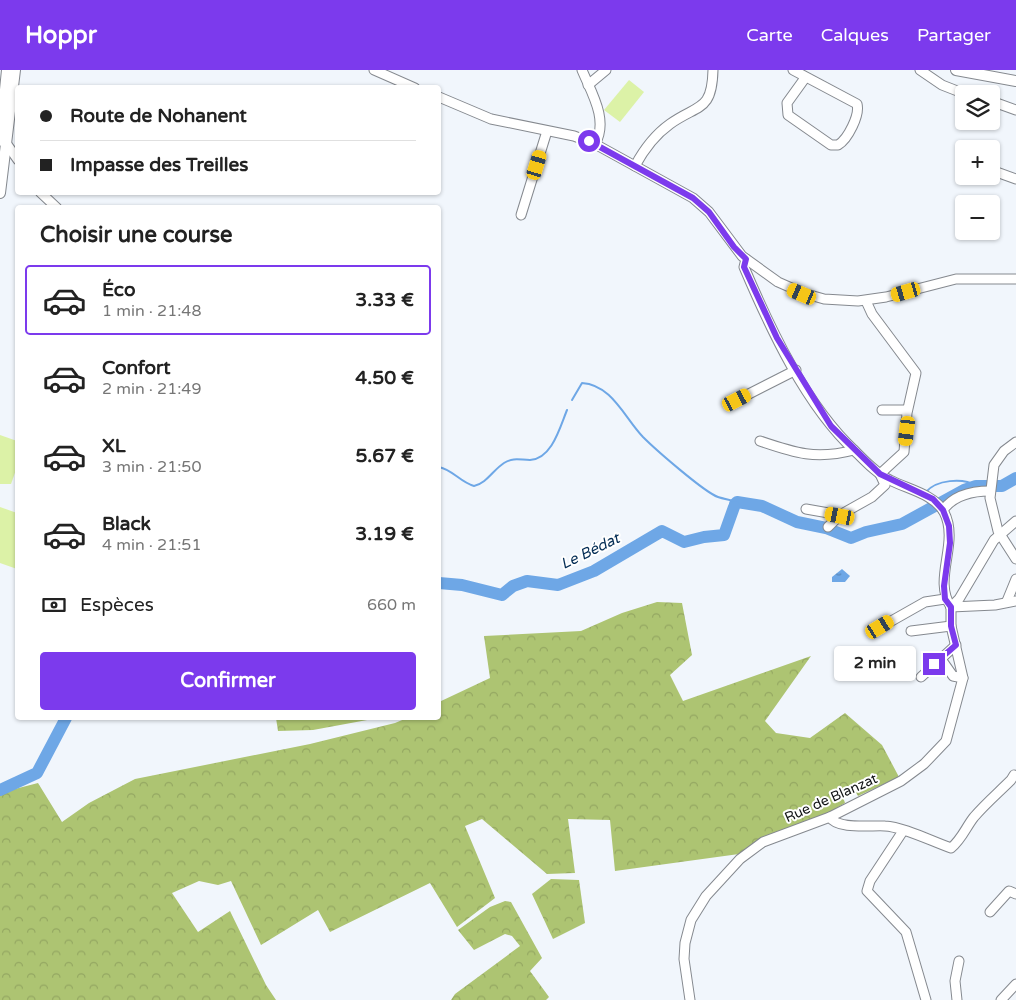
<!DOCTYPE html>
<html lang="fr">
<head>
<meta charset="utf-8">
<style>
	:root { --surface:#fff; --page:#f6f6f6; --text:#222; --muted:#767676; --line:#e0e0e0; --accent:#7c3aed }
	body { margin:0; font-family:"Varela Round",sans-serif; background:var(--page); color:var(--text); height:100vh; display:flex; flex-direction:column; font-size:19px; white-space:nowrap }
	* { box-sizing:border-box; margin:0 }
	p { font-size:16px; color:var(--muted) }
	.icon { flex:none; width:28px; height:28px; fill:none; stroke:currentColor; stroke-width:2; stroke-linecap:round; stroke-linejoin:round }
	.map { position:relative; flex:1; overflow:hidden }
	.drawer { position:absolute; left:15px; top:135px; width:426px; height:515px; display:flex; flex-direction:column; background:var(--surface); border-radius:5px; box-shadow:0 1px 4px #0004 }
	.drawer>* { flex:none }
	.hud { position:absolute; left:15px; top:15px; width:426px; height:110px; border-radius:5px; box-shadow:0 1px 4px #0004; display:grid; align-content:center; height:110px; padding:0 25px; background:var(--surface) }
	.controls { position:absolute; left:955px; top:15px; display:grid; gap:10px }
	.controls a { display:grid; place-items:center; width:45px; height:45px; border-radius:5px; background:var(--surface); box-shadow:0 1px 4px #0004; font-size:25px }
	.end { position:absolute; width:22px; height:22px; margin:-11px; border:6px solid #7c3aed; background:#fff; box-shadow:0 0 0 2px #fff }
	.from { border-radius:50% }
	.bubble { position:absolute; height:35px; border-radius:5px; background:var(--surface); box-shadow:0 1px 4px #0004; font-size:16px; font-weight:800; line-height:35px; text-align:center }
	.car { position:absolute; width:15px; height:30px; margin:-15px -8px; border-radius:6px; box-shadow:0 0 4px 1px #0007; background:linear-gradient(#f5c518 24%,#345 0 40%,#f5c518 0 76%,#345 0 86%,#f5c518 0) }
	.hud b { display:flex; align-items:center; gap:18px; height:48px; font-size:19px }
	.hud b+b { border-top:1px solid var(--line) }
	.hud i { width:12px; height:12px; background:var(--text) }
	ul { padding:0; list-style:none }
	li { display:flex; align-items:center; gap:15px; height:70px; margin:0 10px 8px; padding:0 15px; border:2px solid transparent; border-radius:5px }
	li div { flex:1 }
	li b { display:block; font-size:19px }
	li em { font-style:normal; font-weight:800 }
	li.active { border-color:var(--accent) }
	li>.icon { width:45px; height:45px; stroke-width:1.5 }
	h2 { padding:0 25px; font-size:22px; line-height:60px }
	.pay { display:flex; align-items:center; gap:12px; height:55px; padding:0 25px; font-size:19px }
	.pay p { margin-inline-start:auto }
	.primary-button { display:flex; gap:10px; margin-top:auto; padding:10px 25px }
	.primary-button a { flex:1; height:58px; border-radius:5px; background:var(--accent); color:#fff; font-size:20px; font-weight:800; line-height:58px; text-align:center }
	header { display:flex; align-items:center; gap:30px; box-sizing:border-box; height:70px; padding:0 25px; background:var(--accent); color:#fff }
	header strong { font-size:24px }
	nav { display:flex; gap:28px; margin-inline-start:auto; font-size:18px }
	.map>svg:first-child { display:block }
	.green { fill:#dcf2a7 }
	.forest { fill:url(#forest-crowns) }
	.water { fill:url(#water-ripples) }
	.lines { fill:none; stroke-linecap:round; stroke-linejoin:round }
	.stream { stroke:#6ea7e6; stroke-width:2 }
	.river { stroke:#6ea7e6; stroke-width:12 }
	.minor-casing { stroke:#85898f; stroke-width:11 }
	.major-casing { stroke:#85898f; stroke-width:12 }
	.minor { stroke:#fff; stroke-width:9 }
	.major { stroke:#fff; stroke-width:10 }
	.route { stroke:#7c3aed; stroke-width:6 }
	.labels { text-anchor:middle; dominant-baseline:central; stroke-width:4; stroke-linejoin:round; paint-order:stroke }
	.street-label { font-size:14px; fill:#101214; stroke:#fff }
	.water-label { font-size:15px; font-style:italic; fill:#032c54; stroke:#fff }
</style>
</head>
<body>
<header>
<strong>Hoppr</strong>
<nav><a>Carte</a><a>Calques</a><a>Partager</a></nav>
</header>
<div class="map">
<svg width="1016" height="930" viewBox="0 0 1016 930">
	<defs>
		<pattern id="forest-crowns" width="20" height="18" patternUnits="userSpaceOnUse" patternTransform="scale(1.25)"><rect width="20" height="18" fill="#adc472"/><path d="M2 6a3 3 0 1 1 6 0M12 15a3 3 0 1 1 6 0" fill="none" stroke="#94a762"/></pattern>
		<pattern id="water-ripples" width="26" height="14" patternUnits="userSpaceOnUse" patternTransform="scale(1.25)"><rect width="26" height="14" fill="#6ea7e6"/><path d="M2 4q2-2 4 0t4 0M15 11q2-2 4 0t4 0" fill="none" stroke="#5987b9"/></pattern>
	</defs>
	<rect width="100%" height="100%" fill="#f1f6fc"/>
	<g class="green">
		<path d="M629,10L644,22L620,52L604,40Z"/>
		<path d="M0,365L17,371V397L11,414H0Z"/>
		<path d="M0,437L17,443V499L0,493Z"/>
	</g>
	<g class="forest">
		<path d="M657,532L682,533L692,585L670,605L683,631L811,586L765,651L776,663L810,668L845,643L882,675L899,707L858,726L854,719L842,724L845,733L823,746L761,768L739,784L615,801L610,750L568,749L575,803L547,804L482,749L465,756L495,828L457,857L430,813L330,862L318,840L261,875L231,811L218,815L199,811L172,823L198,862L230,841L266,915L276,930H0V726L11,720L38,713L62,752L89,733L135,709L310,674L395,653L407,648H439V632L490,608L484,566L581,561L622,543Z"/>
		<path d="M276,648H378L313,660L278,661Z"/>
		<path d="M551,809L579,810L585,853L553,869L532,824Z"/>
		<path d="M505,831L511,832L542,888L530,901L549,927L546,930H451L455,924L520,876L512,866L505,864L474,880L458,860L490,837Z"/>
	</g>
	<path class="water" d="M842,499L850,506L845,512H832V507Z"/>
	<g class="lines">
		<g class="stream">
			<path d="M572,330L582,313C612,315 624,347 643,367C655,379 704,422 718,427C724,429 731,430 737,432"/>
			<path d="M439,397C453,400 460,412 474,416C487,413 493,400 504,393C514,387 520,390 530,390C552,389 560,357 567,340"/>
			<path d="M926,422C936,410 963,407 976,416"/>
		</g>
		<g class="river">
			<path d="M735,434L737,432L762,436L797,452L826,458L851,468L866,462L902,454L964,420L976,416H1002L1016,408"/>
			<path d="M439,513L462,515L502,525L513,516L527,511L558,515L594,501L662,461L684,472L704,467L724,465L734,437"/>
			<path d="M0,720L37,703L66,648"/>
		</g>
		<g class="minor-casing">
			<g id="minor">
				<path d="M374,0L415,18"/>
				<path d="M582,0C591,22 609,50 595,74"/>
				<path d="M793,0L857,34C860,45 848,69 838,75H831L788,45L787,33L805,8"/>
				<path d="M920,0L942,15L965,24"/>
				<path d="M588,15L606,0"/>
				<path d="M439,27L491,49L574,66L595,74L693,128L709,142L742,186L778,212L803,223L824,229L858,231L886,227L956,209H1016"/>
				<path d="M991,31L1016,40"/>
				<path d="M3,72L6,73L18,90"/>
				<path d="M635,96C643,81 656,64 670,54C698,34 712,42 713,0"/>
				<path d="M991,100L1016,109"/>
				<path d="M40,122L57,138"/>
				<path d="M521,145L547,61"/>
				<path d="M746,189L744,197C770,258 806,336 855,381C865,391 877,404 890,410C907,419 934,424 944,442C960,473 932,509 951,537"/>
				<path d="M866,231L872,244L916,303L907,343L904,382L880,404"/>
				<path d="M737,330L796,300"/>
				<path d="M882,340H907"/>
				<path d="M760,371C795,383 816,390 854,380"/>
				<path d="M1016,372L1004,381L994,395L990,428L998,461L1016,489"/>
				<path d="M806,439L840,445L872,427L885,415L880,404"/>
				<path d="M943,440C954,425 972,421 990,421"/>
				<path d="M828,457L840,445"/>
				<path d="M1007,531L1016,509"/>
				<path d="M951,537L959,529L994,470L1016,451"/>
				<path d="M951,537L995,535L1016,531"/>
				<path d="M911,561L951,556"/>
				<path d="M872,562L925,532L945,529"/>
				<path d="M941,589L953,606L963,608"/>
				<path d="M921,607L956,575"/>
				<path d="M830,747C837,760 872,755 885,756C904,757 933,772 951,778C962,769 966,757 974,747C985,734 999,722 1011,710L1014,705L1016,706"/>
				<path d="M903,761L870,811L867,821L906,862L926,930"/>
				<path d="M990,842L1009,821L1016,824"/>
				<path d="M690,930L684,889L685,873L691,850L706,826L740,789L763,772L830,747L901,711L924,694L946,671L963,608L951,556V537"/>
				<path d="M957,930L955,911L959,891"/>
				<path d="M1001,930L1016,914"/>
			</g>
		</g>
		<g class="major-casing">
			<g id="major">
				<path d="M956,0L1016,11"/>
				<path d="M0,69L7,0"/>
				<path d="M0,123L15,0"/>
			</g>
		</g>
		<use href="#minor" class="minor"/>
		<use href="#major" class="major"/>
	</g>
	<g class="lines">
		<path class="route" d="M589,71L693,128L709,142L734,177L746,189L744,197L777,268L831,356L880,404L933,429L943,440L949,456L950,473L944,516L945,529L951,537V556L956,575L934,594"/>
	</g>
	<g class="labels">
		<g class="street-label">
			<text transform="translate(831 728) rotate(-24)">Rue de Blanzat</text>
		</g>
		<g class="water-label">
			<text transform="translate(590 481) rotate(-26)">Le Bédat</text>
		</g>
	</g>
</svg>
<div class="controls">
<a><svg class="icon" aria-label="layers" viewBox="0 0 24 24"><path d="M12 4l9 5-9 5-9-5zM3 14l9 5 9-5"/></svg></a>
<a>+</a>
<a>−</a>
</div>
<i class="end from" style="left:589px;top:71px"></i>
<i class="end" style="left:934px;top:594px"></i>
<div class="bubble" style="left:834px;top:576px;width:82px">2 min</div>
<i class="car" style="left:537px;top:95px;rotate:17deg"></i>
<i class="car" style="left:906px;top:222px;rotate:254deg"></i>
<i class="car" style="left:802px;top:224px;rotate:293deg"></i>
<i class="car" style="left:737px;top:330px;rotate:63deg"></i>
<i class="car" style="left:907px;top:361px;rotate:187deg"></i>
<i class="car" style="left:840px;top:446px;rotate:281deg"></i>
<i class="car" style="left:880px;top:557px;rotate:59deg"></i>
<div class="hud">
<b><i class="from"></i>Route de Nohanent</b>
<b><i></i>Impasse des Treilles</b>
</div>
<section class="drawer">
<h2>Choisir une course</h2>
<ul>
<li class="active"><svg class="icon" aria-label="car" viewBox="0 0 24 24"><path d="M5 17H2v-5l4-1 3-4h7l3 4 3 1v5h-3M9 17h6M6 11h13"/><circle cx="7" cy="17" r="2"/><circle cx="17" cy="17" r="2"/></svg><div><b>Éco</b><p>1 min · 21:48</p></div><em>3.33 €</em></li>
<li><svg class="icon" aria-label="car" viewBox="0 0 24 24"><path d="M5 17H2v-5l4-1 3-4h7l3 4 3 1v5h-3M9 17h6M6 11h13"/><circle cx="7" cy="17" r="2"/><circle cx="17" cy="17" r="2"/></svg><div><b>Confort</b><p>2 min · 21:49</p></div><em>4.50 €</em></li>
<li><svg class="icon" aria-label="car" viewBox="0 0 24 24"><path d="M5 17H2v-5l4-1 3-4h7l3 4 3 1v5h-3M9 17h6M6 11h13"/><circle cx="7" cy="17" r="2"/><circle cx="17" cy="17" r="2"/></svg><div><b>XL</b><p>3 min · 21:50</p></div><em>5.67 €</em></li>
<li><svg class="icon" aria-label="car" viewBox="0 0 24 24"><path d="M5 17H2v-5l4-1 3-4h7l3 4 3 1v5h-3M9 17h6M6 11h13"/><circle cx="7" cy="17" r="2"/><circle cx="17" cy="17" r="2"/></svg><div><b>Black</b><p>4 min · 21:51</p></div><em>3.19 €</em></li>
</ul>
<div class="pay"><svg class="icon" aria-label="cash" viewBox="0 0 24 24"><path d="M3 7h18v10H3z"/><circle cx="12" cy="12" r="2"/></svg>Espèces<p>660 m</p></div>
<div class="primary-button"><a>Confirmer</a></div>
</section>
</div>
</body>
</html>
